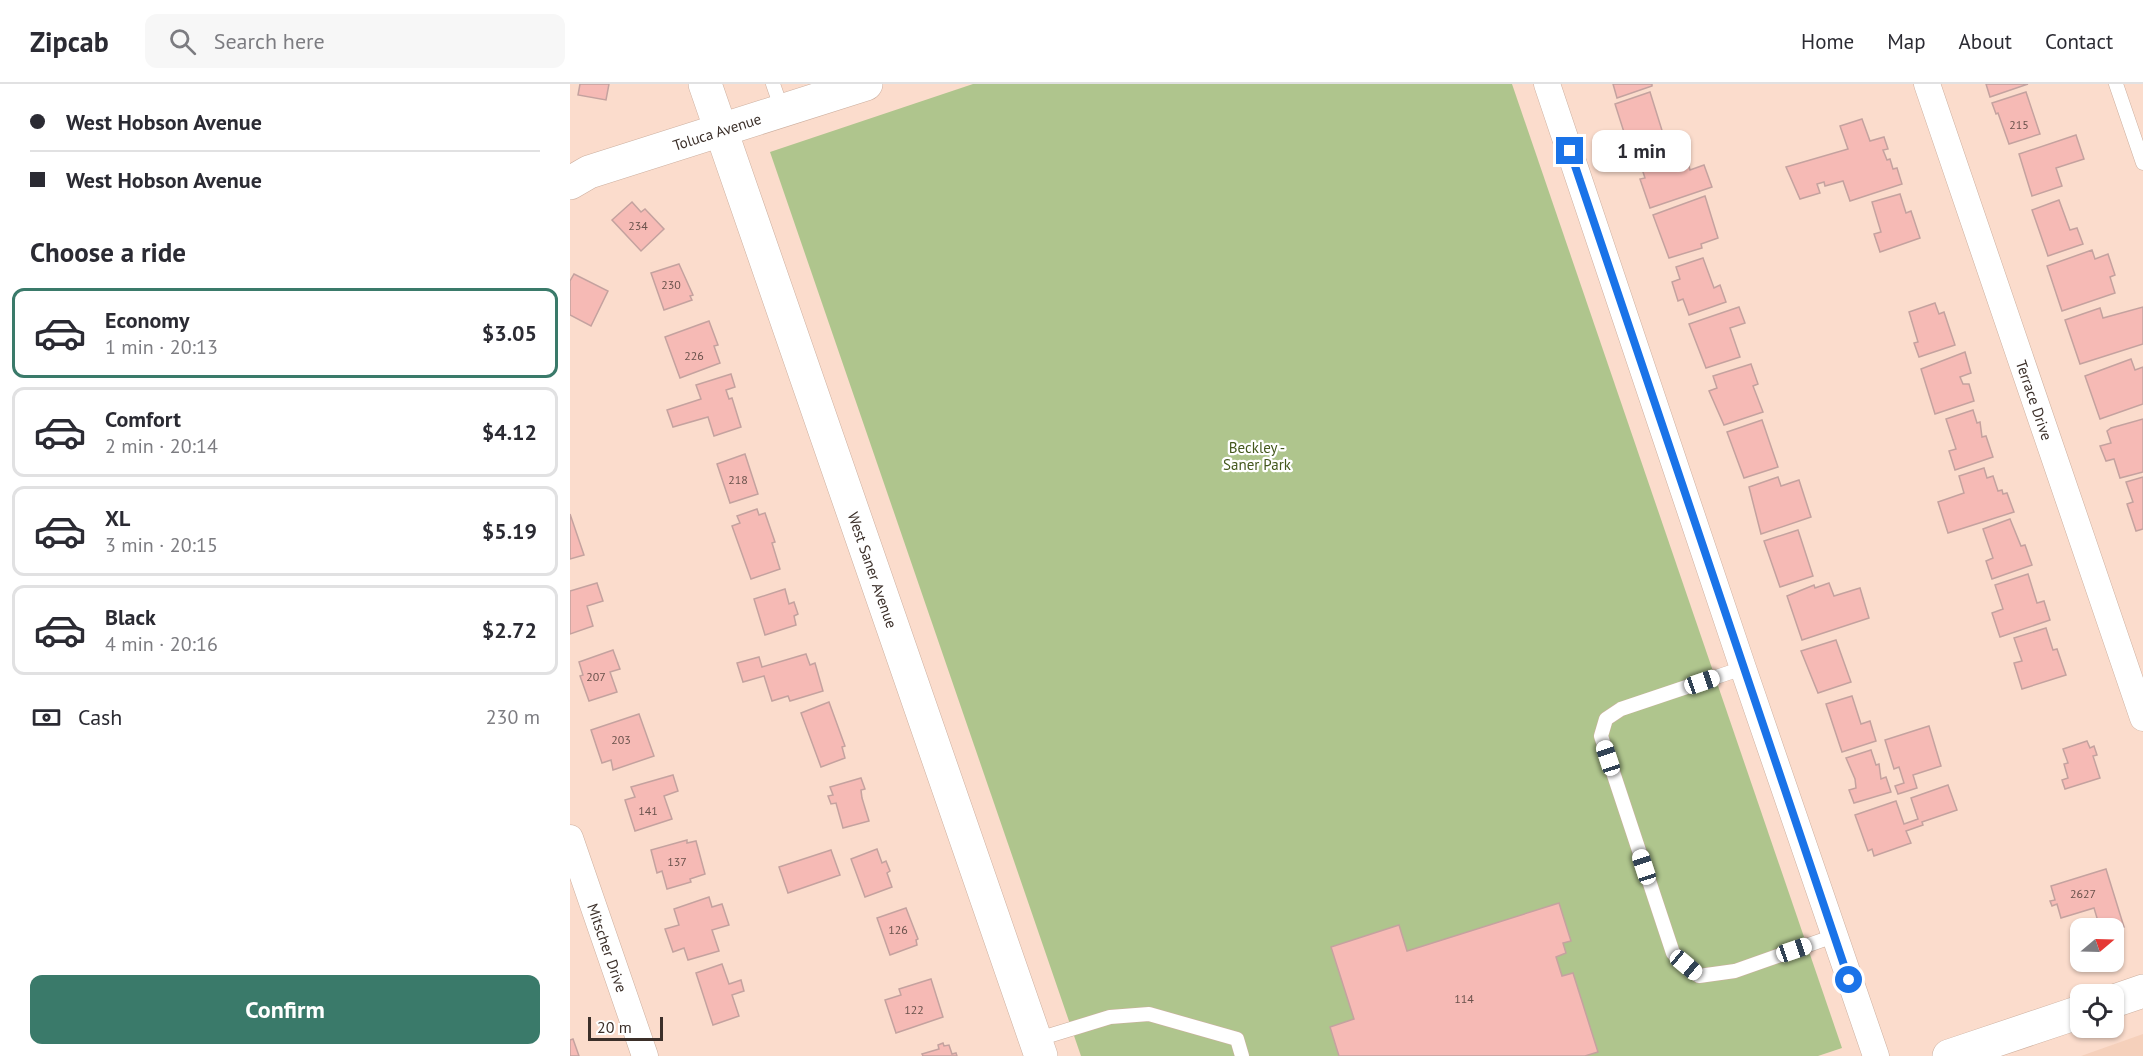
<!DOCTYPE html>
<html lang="en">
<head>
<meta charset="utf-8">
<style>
	:root { --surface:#fff; --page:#f7f7f7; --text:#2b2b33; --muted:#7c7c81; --line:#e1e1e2; --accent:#3a7a6a }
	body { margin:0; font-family:"PT Sans",sans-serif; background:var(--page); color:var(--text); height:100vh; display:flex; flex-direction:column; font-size:22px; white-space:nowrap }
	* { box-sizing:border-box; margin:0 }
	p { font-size:20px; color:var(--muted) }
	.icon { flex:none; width:33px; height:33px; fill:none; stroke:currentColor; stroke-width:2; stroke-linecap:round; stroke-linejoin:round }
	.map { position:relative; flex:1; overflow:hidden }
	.side { display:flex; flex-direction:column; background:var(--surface); width:570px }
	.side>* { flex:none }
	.guide { display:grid; align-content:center; height:132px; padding:0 30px; background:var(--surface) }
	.needle { width:39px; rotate:71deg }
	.tools { position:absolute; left:1500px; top:834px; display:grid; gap:12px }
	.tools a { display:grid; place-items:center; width:54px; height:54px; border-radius:12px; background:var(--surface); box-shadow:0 2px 4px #0004; font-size:30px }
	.scale { position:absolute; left:18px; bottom:15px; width:75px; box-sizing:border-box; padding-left:6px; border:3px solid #3b2f29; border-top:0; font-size:16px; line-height:21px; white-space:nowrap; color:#3b2f29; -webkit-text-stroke:4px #fff; paint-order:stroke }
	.end { position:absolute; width:27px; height:27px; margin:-14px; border:8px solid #1a73e8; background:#fff; box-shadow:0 0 0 3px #fff }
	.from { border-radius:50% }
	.bubble { position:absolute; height:42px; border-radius:12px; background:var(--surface); box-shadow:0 2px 4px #0004; font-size:20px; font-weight:800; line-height:42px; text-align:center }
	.car { position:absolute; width:18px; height:36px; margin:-18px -9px; border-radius:8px; box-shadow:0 0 4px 2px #0007; background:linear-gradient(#fff 24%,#345 0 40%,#fff 0 76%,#345 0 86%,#fff 0) }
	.guide b { display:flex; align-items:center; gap:21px; height:57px; font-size:22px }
	.guide b+b { border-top:2px solid var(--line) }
	.guide i { width:15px; height:15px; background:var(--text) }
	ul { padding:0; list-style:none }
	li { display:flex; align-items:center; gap:18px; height:90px; margin:0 12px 9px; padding:0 18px; border:3px solid var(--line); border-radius:12px }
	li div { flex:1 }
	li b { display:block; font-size:22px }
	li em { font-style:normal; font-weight:800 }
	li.selected { border-color:var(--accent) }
	li>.icon { width:54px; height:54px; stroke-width:1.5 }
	h2 { padding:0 30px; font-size:27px; line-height:72px }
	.pay { display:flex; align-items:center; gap:15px; height:66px; padding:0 30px; font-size:22px }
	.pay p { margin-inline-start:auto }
	.action { display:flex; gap:12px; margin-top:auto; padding:12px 30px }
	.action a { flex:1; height:69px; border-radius:12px; background:var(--accent); color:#fff; font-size:24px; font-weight:800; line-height:69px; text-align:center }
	header { display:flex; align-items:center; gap:36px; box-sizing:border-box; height:84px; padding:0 30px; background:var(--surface); border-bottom:2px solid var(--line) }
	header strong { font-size:28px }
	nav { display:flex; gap:33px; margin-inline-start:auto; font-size:21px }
	.search { width:420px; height:54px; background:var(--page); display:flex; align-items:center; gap:15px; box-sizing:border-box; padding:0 21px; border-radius:12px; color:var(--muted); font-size:22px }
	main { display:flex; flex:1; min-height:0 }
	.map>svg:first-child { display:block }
	.built { fill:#f5d0bb }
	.green { fill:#afc58d }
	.building { fill:#f6bab5; stroke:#c4a29f; stroke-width:1.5 }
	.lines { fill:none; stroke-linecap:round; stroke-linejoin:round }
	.service-casing { stroke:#ccaf9f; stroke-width:15 }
	.minor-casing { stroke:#ccaf9f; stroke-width:27 }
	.tertiary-casing { stroke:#ccaf9f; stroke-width:34 }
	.service { stroke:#fff; stroke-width:14 }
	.minor { stroke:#fff; stroke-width:26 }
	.tertiary { stroke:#fff; stroke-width:33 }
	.route { stroke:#1a73e8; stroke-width:8 }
	.labels { text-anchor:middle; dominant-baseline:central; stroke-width:4.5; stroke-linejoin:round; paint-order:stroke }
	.number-label { font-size:12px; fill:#6a524c }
	.street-label { font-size:15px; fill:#3b2f29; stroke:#fff }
	.park-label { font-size:15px; fill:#44581d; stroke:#fff }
</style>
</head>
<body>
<header>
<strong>Zipcab</strong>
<div class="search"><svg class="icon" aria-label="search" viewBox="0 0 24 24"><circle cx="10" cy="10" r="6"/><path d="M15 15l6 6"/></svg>Search here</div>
<nav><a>Home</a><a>Map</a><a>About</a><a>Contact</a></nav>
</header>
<main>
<section class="side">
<div class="guide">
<b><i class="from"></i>West Hobson Avenue</b>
<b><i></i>West Hobson Avenue</b>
</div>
<h2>Choose a ride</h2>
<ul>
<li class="selected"><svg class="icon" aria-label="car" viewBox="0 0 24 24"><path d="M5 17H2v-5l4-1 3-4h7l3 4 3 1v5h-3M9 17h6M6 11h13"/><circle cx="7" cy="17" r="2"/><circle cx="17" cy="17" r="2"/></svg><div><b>Economy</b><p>1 min · 20:13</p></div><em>$3.05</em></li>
<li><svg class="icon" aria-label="car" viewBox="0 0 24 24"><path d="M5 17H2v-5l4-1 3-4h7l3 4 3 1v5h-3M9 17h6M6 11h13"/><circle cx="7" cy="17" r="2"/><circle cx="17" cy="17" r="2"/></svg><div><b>Comfort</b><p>2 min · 20:14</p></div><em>$4.12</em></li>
<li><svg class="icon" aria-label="car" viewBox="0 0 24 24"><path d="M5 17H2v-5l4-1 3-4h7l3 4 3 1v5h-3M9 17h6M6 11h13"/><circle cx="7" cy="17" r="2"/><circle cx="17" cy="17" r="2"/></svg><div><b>XL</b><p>3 min · 20:15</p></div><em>$5.19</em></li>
<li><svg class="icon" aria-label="car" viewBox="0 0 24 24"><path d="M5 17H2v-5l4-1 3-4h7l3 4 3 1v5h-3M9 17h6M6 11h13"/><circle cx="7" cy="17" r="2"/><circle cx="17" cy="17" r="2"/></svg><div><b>Black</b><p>4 min · 20:16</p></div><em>$2.72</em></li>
</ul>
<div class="pay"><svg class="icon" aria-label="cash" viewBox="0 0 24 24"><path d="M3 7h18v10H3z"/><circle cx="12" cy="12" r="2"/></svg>Cash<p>230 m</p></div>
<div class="action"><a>Confirm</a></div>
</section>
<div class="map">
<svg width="1573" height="972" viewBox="0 0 1573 972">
	<rect width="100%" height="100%" fill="#fbdccc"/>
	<path class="built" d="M1573,950V972H1511Z"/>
	<path class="green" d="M403,0H942L1272,964L1248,972H511L200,68Z"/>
	<g class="building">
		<path d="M10,0H39L36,16L8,11Z"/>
		<path d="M1043,0H1082V2L1047,14Z"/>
		<path d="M1416,0H1458L1420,13Z"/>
		<path d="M1080,8L1095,56L1060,67L1045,20Z"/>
		<path d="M1456,8L1470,50L1439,60L1428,29L1426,30L1422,19Z"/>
		<path d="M1292,35L1300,57L1314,53L1318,65L1313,66L1317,76L1320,75L1323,85L1327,84L1332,100L1280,117L1273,97L1255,102L1254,98L1247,100L1250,109L1230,115L1216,83L1278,65L1270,42Z"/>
		<path d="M1506,51L1514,75L1486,84L1492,102L1462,112L1449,70Z"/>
		<path d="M1096,66L1100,79L1110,75L1113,84L1119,82L1120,86L1134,81L1142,103L1080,124L1070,95L1075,94L1069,76Z"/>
		<path d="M1330,110L1336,129L1341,127L1350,154L1310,168L1304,150L1311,148L1302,118Z"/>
		<path d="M1135,112L1148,154L1131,160L1132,164L1099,174L1083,131Z"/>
		<path d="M1489,116L1500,146L1507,144L1513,160L1478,172L1462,126Z"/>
		<path d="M62,118L71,128L75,125L94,145L71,167L42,136Z"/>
		<path d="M1522,166L1525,175L1538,170L1545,191L1540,193L1545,209L1492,227L1477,182Z"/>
		<path d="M1133,174L1144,204L1150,201L1156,218L1119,231L1113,215L1108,217L1102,198L1110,195L1106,183Z"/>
		<path d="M109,180L123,211L120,212L122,216L94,226L81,189Z"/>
		<path d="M4,190L38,207L21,242L0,231V197Z"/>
		<path d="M1365,219L1369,230L1374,228L1385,261L1349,273L1344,259L1348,258L1339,228Z"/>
		<path d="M1169,223L1175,239L1160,244L1170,273L1136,284L1119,240Z"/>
		<path d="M1573,223V260L1510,280L1495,236L1530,224L1533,234Z"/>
		<path d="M139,237L148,261L144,262L150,279L110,294L95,253Z"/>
		<path d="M1395,268L1401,289L1390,293L1393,300H1399L1404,317L1365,330L1351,285Z"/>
		<path d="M1561,275L1565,286L1573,283V320L1530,335L1515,292Z"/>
		<path d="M1181,280L1188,300L1183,302L1193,328L1154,341L1139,307L1147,304L1143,292Z"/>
		<path d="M161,290L165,303L156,306L159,315L162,314L171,343L144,352L138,333L103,343L97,326L131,315L126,301Z"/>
		<path d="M1403,326L1407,339L1410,338L1412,353L1416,352L1423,373L1385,386L1379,367L1386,365L1376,335Z"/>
		<path d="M1573,335V388L1550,394L1544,375L1536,377L1530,362L1541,359L1537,347L1541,344Z"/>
		<path d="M1192,336L1208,383L1174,394L1157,348Z"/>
		<path d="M175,370L188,410L160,419L147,380Z"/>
		<path d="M1414,384L1417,394L1423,392L1428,407L1432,406L1433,410L1437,409L1444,428L1378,449L1368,418L1394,409L1389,392Z"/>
		<path d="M1208,393L1211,402L1229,396L1241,433L1191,450L1179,403Z"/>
		<path d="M1573,393V445L1566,447L1557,420L1563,418L1556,398Z"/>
		<path d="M187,425L189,431L195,429L205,458L202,459L210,485L181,495L162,442L170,439L167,432Z"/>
		<path d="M0,430L14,471L0,475Z"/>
		<path d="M1440,435L1451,462L1455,461L1462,481L1422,495L1416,477L1423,474L1413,445Z"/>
		<path d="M1228,446L1243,492L1210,503L1194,457Z"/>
		<path d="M1458,490L1467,519L1474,517L1480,536L1430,553L1422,529L1433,525L1425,501Z"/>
		<path d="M27,499L33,517L17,522L23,542L0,550V507Z"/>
		<path d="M1259,499L1264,512L1290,504L1299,534L1232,556L1217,512L1244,501L1245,504Z"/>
		<path d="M215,505L219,520L224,518L228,530L224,532L226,541L195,551L184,515Z"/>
		<path d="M1476,544L1483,566L1487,565L1496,591L1452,605L1444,579L1452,577L1444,554Z"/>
		<path d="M1266,556L1281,598L1248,609L1231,567Z"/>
		<path d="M43,566L50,585L40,588L47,608L19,617L10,592L13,591L9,578Z"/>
		<path d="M236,570L240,581L245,579L253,607L220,617L218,612L202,617L194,592L173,598L167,579L189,573L192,583Z"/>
		<path d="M1282,612L1291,640L1300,637L1306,657L1272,668L1256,620Z"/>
		<path d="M259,618L275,662L272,663L275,674L251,683L231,629Z"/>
		<path d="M69,630L84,672L43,686L41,676L32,679L21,646Z"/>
		<path d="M1359,642L1371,682L1343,691L1347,704L1328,710L1325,702L1334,699L1329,683L1324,685L1315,656Z"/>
		<path d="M1517,657L1520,664L1524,662L1527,671L1523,672L1530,694L1495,705L1492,696L1498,694L1494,680L1498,679L1493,665Z"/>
		<path d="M1301,666L1306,681L1309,680L1311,695L1316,693L1321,708L1284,719L1279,706L1286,704L1285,695L1276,674Z"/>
		<path d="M103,691L108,707L94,712L102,735L65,747L55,716L65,713L61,703Z"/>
		<path d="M291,694L295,705L291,706L292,714L299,737L273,744L266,719L261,720L258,712L263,711L260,703Z"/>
		<path d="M1378,701L1387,726L1352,738L1353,741L1336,747L1341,759L1304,772L1302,765L1298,767L1285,731L1326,717L1334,740L1348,735L1341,714Z"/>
		<path d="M117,756V759L126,757L135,790L120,795L121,798L97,805L92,787L87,789L81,766Z"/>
		<path d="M307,765L312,779L316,777L320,787L317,789L322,803L295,813L281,775Z"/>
		<path d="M261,766L270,791L218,809L209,783Z"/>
		<path d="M1536,785L1554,843L1544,846V844H1530L1524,824L1491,834L1487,820L1482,822L1480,817L1485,816L1481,802Z"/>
		<path d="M139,813L142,823L152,820L159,841L142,846L149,867L118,876L114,864L103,868L95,845L109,841L104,825Z"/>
		<path d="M989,819L1001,857L993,859L996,869L986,873L992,892L1003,889L1028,968L1015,972H769L760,943L784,935L761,863L829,841L837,867Z"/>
		<path d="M336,824L348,855L346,856L347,861L320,871L307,834Z"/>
		<path d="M152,880L159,900L171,896L174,907L162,911L169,932L143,941L126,889Z"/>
		<path d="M361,895L373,933L326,949L315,916L331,911L329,905Z"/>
		<path d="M3,955L9,972H0V956Z"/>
		<path d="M373,959L374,962L379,961L382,970L386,969L387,972H353L352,970L369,965L368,961Z"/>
	</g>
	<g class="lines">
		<g class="service-casing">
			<g id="service">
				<path d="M203,0L212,26"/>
				<path d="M1546,0L1573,79"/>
				<path d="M1173,584L1051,625L1036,635L1031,652L1103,869L1129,892L1165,887L1264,852"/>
				<path d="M465,956L540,933L579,930L667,955L672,972"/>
			</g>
		</g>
		<g class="minor-casing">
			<g id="minor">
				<path d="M977,0L1173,584L1306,972"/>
				<path id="s1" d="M1357,0L1573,634"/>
				<path id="s2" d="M0,754L75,972"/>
			</g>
		</g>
		<g class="tertiary-casing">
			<g id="tertiary">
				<path id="s3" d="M135,0L471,972"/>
				<path id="s4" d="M0,99L19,88L296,0"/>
				<path d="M1544,917L1573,907"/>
				<path d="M1379,972L1510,928"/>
			</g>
		</g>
		<use href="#service" class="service"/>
		<use href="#minor" class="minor"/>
		<use href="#tertiary" class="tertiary"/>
	</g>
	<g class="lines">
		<path class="route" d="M1000,67L1279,896"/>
	</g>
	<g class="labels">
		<g class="number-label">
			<text x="1449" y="40">215</text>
			<text x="68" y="141">234</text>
			<text x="101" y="200">230</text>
			<text x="124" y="271">226</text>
			<text x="168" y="395">218</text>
			<text x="26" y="592">207</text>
			<text x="51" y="655">203</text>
			<text x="78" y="726">141</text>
			<text x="107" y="777">137</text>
			<text x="1513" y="809">2627</text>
			<text x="328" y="845">126</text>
			<text x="894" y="914">114</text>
			<text x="344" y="925">122</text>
		</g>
		<g class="street-label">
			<text stroke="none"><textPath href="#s4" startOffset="156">Toluca Avenue</textPath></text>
			<text stroke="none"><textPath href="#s1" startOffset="334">Terrace Drive</textPath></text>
			<text stroke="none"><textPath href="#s3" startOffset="514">West Saner Avenue</textPath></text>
			<text stroke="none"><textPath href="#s2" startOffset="116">Mitscher Drive</textPath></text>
		</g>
		<g class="park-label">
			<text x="687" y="363">Beckley -<tspan x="687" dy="17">Saner Park</tspan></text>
		</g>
	</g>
</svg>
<div class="tools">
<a><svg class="needle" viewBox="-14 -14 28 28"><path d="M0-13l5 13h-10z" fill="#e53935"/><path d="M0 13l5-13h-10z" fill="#7c7c81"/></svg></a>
<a><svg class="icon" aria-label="locate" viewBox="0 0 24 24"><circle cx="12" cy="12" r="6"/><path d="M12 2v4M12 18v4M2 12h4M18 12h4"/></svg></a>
</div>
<div class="scale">20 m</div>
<i class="end from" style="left:1279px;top:896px"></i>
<i class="end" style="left:1000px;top:67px"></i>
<div class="bubble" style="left:1022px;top:46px;width:99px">1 min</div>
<i class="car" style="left:1132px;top:598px;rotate:71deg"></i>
<i class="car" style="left:1038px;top:674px;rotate:342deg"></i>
<i class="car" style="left:1074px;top:783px;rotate:342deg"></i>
<i class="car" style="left:1224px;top:866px;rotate:71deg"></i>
<i class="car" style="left:1116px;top:881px;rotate:130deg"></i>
</div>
</main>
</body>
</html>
